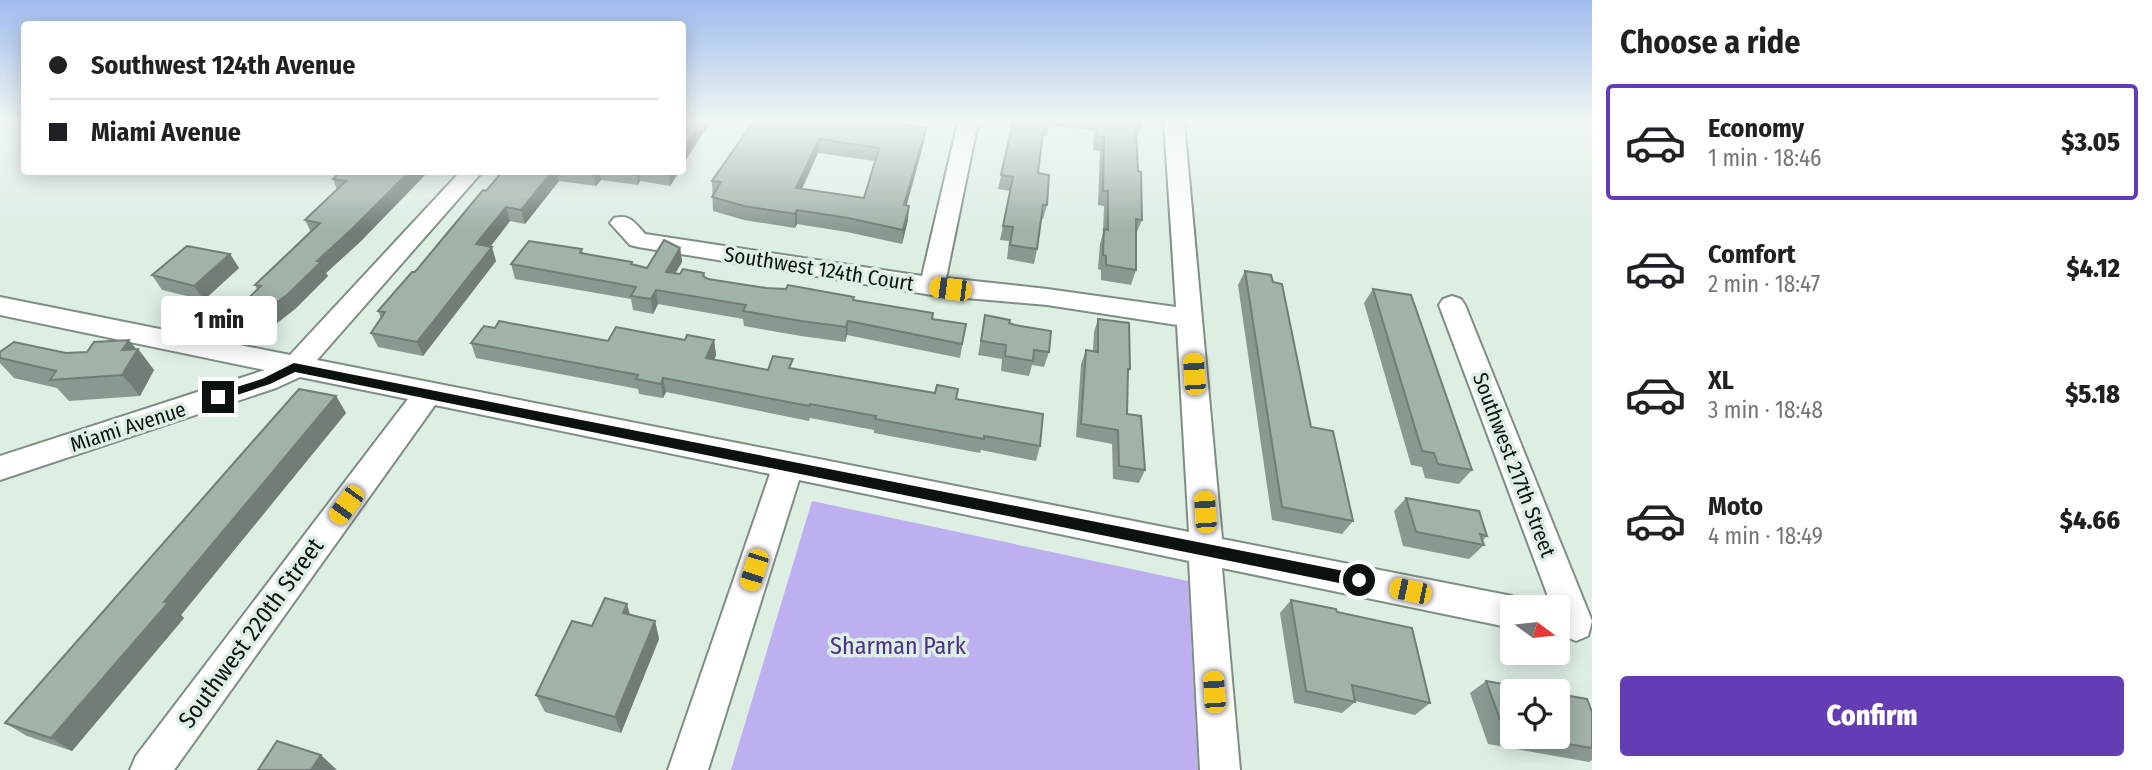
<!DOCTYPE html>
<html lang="en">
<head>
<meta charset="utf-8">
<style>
	:root { --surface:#fff; --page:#f2f2f2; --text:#202124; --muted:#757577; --line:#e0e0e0; --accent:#643cb4 }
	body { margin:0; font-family:"Fira Sans Condensed",sans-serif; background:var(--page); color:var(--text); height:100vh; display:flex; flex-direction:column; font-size:26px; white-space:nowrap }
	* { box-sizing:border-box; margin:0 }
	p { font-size:23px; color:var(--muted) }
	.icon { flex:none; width:38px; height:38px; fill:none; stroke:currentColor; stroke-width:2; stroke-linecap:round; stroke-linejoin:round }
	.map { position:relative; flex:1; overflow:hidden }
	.details { display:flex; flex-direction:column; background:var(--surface); width:560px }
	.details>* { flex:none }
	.top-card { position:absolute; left:21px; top:21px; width:665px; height:154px; border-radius:7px; box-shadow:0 4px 18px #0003; display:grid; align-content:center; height:154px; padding:0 28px; background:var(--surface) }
	.needle { width:46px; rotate:105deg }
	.fabs { position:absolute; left:1500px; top:595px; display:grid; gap:14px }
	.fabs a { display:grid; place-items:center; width:70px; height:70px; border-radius:7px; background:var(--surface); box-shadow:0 4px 18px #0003; font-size:35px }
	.end { position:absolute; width:32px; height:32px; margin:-16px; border:9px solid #0c120e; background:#fff; box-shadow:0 0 0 4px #fff }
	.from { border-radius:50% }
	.bubble { position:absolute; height:49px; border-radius:7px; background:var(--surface); box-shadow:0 4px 18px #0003; font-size:23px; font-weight:800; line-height:49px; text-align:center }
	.car { position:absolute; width:21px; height:42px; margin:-21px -10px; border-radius:9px; box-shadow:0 0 5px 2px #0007; background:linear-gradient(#f5c518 24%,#345 0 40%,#f5c518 0 76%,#345 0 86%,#f5c518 0) }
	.top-card b { display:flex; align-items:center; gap:24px; height:66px; font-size:26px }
	.top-card b+b { border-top:2px solid var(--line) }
	.top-card i { width:18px; height:18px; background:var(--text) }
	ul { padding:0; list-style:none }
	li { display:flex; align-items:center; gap:21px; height:116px; margin:0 14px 10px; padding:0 14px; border:4px solid transparent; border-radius:7px }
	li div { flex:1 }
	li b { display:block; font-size:26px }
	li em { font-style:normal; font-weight:800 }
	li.selected { border-color:var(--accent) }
	li>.icon { width:63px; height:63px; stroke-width:1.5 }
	h2 { padding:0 28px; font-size:32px; line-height:84px }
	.action { display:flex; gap:14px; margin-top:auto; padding:14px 28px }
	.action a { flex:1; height:80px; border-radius:7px; background:var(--accent); color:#fff; font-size:28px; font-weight:800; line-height:80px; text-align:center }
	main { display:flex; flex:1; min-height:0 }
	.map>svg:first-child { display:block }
	.green { fill:#beb0f0 }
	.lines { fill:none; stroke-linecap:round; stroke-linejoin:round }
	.minor-casing { stroke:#7e8e84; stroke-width:4 }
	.minor { fill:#fff; fill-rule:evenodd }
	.wall { fill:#8a9990; fill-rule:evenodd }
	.shaded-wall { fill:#717d75 }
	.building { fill:#a1b2a7; stroke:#717d75; stroke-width:2; fill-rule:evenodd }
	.route { fill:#0c120e }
	.labels { text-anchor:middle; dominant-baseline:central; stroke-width:7; stroke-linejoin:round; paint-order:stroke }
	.street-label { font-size:21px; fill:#0c120e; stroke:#ddeee3 }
	.near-street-label { font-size:24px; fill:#0c120e; stroke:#ddeee3 }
	.near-park-label { font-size:24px; fill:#4d3089; stroke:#ddeee3 }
</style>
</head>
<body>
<main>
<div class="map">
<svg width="1592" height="770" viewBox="0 0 1592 770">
	<rect width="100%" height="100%" fill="#ddeee3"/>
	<path class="green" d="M812,501L1188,581L1198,770H731Z"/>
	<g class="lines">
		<g class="minor-casing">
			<g id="minor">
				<path d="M958,122H978L946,278L1047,289L1176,307L1164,122H1184L1222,539L1512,596L1524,601L1527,607H1512V628L1222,568L1240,770H1200L1189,561L799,480L708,770H668L770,474L435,405L174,770H130L136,756L408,399L300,377L276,388L0,480V456L265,370L0,315V297L290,355L460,172H482L317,360L1189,532L1177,325L1047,305L932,295L638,247L630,245L610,223L614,218C630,214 635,223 645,234L922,276Z"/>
				<path d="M1452,296L1461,299L1465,305L1592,621L1588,636L1576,641L1564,636L1558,623V607H1552L1439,305L1443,299Z"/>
			</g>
		</g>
		<use href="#minor" class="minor"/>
	</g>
	<g class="wall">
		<path d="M1013,122H1140V130L1136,140L1138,171L1142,220L1136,234V270L1131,285L1101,280V270L1098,269L1100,244L1103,233L1104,206L1098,205L1100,151L1093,150L1094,131L1050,125L1047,136H1043L1038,173L1047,205L1043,219H1041L1037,249L1034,264L1007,259L1009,241L1000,240L1010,191L998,189Z"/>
		<path d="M851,125L926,128L924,142L906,206L908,220L902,244L847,232L797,224L795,228L744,220L713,211L712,181ZM818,153L875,161L864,198L802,189Z"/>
		<path d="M340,172H428L360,242L326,273L328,276L295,309L272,327L247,322L238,308L257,289L255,285L311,232L305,220L337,190L333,179Z"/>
		<path d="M502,172H679L670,186L640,181L638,185L601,180L596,186L559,181L525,224L510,221L490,247L496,261L423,356L378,347L371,333L381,318L378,311L415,272Z"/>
		<path d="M680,248L682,262L675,273H704L705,277L708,279L854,301L932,319L966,324L960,358L847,335L845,342L801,336L744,326L743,319L658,304L653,314L633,310L631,299L515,279L511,264L582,249L583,254L632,262L633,265L647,268Z"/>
		<path d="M230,254L239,268L204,300L162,290L152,275Z"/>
		<path d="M1245,271L1273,282L1311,427L1353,521L1342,534L1272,520L1238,285Z"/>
		<path d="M1373,289L1472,470L1459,484L1425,478L1422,467L1411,465L1364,303Z"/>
		<path d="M985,315L1009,323L1049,352L1044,367L1032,365L1029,376L1001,371L1002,359L978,355Z"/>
		<path d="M1098,319L1130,369L1127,377V414L1145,470L1139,483L1113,479L1112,444L1076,437L1081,364L1086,350L1093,351L1094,332Z"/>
		<path d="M685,340H714L716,355L714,360L768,370L793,369L956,399L1040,446L1036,461L981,450L980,453L874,433V430L810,418L809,421L666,392L663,398L639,394L638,389L476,358L471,343Z"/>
		<path d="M138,349L154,370L140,396L69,401L57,388L14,378L0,363V352L66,353Z"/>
		<path d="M336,396L346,413L181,615L184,618L72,751L27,736L5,723Z"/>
		<path d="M1406,498L1487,536L1482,541L1484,545L1469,559L1403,546L1394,511Z"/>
		<path d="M1291,600L1337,612L1430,703L1415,715L1355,701V702L1342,713L1294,703L1280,613Z"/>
		<path d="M630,614L655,621L659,639L621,733L545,712L536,695L592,626Z"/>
		<path d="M1486,681L1512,691V737H1558L1592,712V760L1589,762L1488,744L1470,693Z"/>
	</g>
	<g class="shaded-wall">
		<path d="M701,122L710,123L682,166V150Z"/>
		<path d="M926,128L924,142L903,219L904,205Z"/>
		<path d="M819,139L818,153L796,202V188Z"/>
		<path d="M409,172H428L360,242L326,273L328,276L295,309L272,327L263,312Z"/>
		<path d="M552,172H557L559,181L525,224L521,210Z"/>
		<path d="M594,172H599L601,180L596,186Z"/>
		<path d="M636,172H639L640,181L638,185Z"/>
		<path d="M669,172H679L670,186Z"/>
		<path d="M909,206L908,220L902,244L903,230Z"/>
		<path d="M506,207L510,221L481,259L476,244Z"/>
		<path d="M797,210V224L795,228V214Z"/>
		<path d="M492,247L496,261L423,356L417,342Z"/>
		<path d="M680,248L682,262L668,286L666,272Z"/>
		<path d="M230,254L239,268L204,300L194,286Z"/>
		<path d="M656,290L658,304L653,314L651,299Z"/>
		<path d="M848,321L847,335L845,342L846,327Z"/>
		<path d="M129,340L137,350L138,349L154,370L140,396L122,375V350Z"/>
		<path d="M714,340L716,355L708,373L706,358Z"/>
		<path d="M663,378L666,392L663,398L661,384Z"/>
		<path d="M336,396L346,413L181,615L184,618L72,751L51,738Z"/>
		<path d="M627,604L632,622L623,613Z"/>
		<path d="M655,621L659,639L621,733L615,717Z"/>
		<path d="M321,755L337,770H311Z"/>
	</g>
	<g class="building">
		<path d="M682,122H701L682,150Z"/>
		<path d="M753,122H836L851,125L852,122H884L926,128L904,205L909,206L903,230L848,218L797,210L795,214L744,206L712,197L721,182L712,181ZM819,139L879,148L864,198L796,188Z"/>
		<path d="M1013,122H1044L1038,173L1049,175L1047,205H1043L1037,249L1010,245L1013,227L1003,226L1013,177L1001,175Z"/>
		<path d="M1097,122H1140V130L1136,129L1138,171L1141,172L1142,220L1136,219V270L1106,265V256L1103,255L1104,229L1108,230V191H1103L1104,137L1097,136Z"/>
		<path d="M340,172H409L353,228L317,261L321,262L287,295L263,312L238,308L261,286L255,285L320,223L305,220L346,181L333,179Z"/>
		<path d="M502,172H552L521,210L506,207L476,244L492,247L417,342L371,333L385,312L378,311L412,272H415L483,190L486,191Z"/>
		<path d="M664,240L680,248L666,272L680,274L683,269L704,273L703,276L708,279L766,288L786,289L788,285L854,297L853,300L933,313L932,319L966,324L962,344L848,321L846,327L801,321L743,311L746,305L656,290L651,299L631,296L636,287L511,264L529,241L582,249L580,253L632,262L631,264L647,268Z"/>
		<path d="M187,246L230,254L194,286L152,275Z"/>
		<path d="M1245,271L1271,275L1273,282L1282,284L1311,427L1333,431L1353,521L1282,507Z"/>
		<path d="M1373,289L1411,295L1472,470L1438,464L1434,453L1422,451Z"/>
		<path d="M985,315L1010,320L1009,323L1015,325L1051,331L1049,352L1034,350L1033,361L1005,356L1006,345L981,341Z"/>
		<path d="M1098,319L1129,323L1130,369H1128L1127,414L1141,416L1145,470L1119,466L1118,430L1081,424L1086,350L1098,352Z"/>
		<path d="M499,321L608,341L616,327L685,340L687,335L714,340L706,358L768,370L773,356L793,359L789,368L935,393L937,385L958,389L956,399L1043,414L1040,446L984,436V439L875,419L876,416L810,404L809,406L663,378L661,384L636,379L638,375L471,343L484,326L495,328Z"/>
		<path d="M129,340L122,350L138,349L122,375L50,380L56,371L0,358V352L14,342L66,353L87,352L94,342Z"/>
		<path d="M299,389L336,396L164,602L168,603L51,738L5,723Z"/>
		<path d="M1406,498L1479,511L1487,536L1480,534L1484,545L1416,532Z"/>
		<path d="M605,598L627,604L623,613L655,621L615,717L536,695L572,621L592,626Z"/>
		<path d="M1291,600L1336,609L1337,612L1412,628L1430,703L1352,685L1355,702L1306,691Z"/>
		<path d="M1486,681L1543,691H1512V734L1505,733Z"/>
		<path d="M1558,694L1587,699L1592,712V748L1526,737H1558Z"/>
		<path d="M277,741L321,755L311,770H258Z"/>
	</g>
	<linearGradient id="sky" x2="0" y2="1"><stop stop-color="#9fbcee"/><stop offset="0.53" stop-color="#f0f7f2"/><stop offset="1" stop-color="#f0f7f2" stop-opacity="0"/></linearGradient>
	<rect width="1592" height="230" fill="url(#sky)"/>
	<path class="route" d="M294,363L1359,574L1366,580L1359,587L295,372L270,384L222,400H214L212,397L214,394L262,379Z"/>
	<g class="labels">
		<g class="street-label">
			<text transform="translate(819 269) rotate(9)">Southwest 124th Court</text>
			<text transform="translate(128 427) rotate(-18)">Miami Avenue</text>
			<text transform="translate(1514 465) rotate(69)">Southwest 217th Street</text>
		</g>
		<g class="near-street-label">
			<text transform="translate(251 633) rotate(-54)">Southwest 220th Street</text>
		</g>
		<g class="near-park-label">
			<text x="898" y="646">Sharman Park</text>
		</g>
	</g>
</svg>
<div class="fabs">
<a><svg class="needle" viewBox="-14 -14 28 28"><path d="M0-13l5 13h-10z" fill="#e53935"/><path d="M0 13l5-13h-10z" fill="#757577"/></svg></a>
<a><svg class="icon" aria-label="locate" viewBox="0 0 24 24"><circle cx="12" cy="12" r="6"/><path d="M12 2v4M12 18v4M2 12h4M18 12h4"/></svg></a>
</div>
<i class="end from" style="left:1359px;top:580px"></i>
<i class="end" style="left:218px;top:397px"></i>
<div class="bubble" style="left:161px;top:296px;width:116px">1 min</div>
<i class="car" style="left:950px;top:289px;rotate:277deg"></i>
<i class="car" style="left:1194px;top:374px;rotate:356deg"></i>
<i class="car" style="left:346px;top:505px;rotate:216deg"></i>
<i class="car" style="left:1205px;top:512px;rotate:356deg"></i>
<i class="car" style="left:754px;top:570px;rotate:198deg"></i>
<i class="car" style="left:1410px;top:591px;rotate:282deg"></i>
<i class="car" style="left:1214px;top:692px;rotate:356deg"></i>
<div class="top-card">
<b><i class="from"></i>Southwest 124th Avenue</b>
<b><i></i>Miami Avenue</b>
</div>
</div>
<section class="details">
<h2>Choose a ride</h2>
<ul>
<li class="selected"><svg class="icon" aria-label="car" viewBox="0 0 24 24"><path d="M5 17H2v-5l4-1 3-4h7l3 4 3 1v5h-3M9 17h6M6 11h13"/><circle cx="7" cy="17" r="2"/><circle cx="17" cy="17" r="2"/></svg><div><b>Economy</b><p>1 min · 18:46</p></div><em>$3.05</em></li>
<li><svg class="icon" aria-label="car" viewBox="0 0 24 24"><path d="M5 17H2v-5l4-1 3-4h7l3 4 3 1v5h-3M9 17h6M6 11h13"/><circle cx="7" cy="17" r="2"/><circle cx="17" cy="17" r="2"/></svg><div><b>Comfort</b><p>2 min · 18:47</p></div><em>$4.12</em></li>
<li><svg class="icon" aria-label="car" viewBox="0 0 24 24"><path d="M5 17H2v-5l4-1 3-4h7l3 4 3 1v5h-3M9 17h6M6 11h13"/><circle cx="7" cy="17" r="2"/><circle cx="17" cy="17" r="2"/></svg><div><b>XL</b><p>3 min · 18:48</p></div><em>$5.18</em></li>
<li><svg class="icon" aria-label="car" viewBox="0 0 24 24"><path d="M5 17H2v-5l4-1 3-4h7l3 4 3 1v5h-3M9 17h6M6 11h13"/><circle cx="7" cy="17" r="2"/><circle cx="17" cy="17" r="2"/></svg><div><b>Moto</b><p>4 min · 18:49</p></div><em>$4.66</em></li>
</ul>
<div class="action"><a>Confirm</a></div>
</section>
</main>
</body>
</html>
